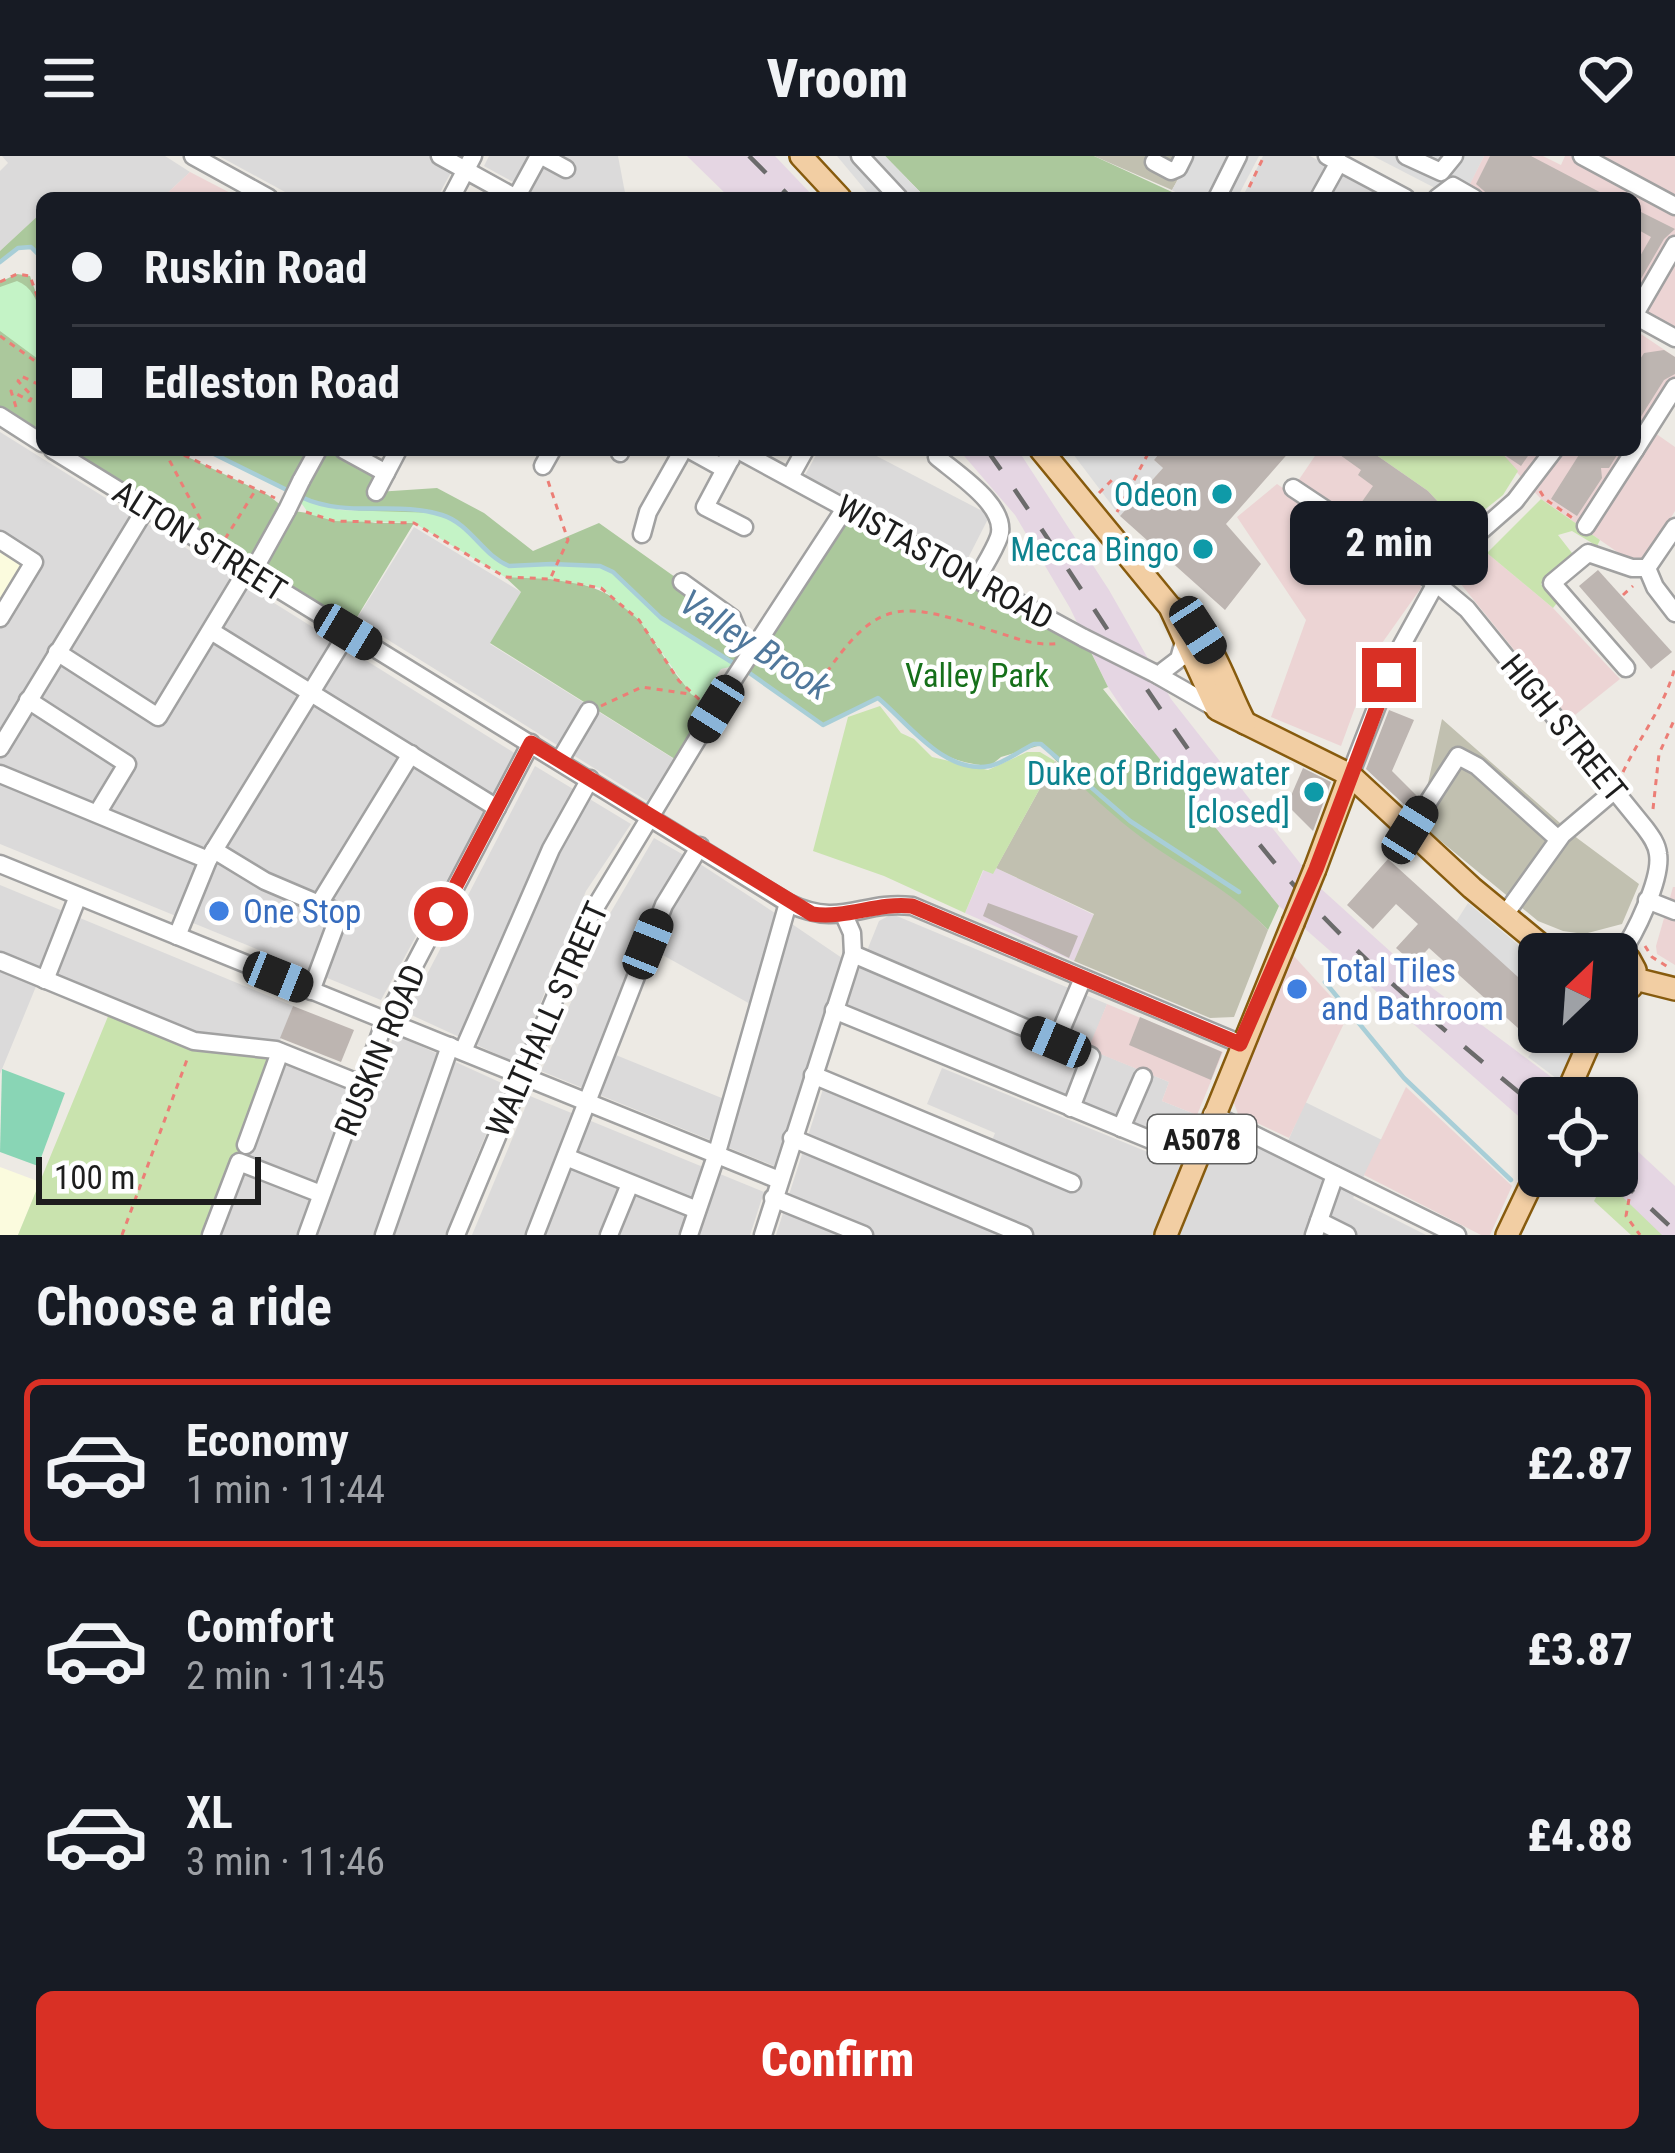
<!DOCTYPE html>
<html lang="en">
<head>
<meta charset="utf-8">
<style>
	:root { --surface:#171b24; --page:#20242c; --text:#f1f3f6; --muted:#9ea1a6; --line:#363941; --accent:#d93025 }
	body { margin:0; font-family:"Roboto Condensed",sans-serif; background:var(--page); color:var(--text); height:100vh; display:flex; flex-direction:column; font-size:45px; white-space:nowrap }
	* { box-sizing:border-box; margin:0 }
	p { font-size:39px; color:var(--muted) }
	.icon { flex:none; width:66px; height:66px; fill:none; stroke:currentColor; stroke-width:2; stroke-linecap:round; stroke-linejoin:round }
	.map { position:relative; height:1079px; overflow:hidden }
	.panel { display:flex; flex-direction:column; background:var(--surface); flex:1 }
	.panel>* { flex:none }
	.banner { position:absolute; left:36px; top:36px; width:1605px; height:264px; border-radius:18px; box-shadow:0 3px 9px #0004; display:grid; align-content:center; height:264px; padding:0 36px; background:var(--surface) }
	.needle { width:78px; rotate:25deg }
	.controls { position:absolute; left:1518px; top:777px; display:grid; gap:24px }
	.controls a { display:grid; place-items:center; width:120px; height:120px; border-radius:18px; background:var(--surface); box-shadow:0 3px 9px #0004; font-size:60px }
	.scale { position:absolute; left:36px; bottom:30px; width:225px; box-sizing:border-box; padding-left:12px; border:6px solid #1d1d1d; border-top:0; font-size:33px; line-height:42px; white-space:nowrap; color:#1d1d1d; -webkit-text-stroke:9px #fff; paint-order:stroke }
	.end { position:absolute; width:54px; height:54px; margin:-27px; border:15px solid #d93025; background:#fff; box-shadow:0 0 0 6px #fff }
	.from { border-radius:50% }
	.bubble { position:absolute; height:84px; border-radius:18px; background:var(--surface); box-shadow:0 3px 9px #0004; font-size:39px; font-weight:800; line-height:84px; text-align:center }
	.car { position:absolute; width:36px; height:72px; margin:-36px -18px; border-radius:15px; box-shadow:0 0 9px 3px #0007; background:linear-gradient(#222 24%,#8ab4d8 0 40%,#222 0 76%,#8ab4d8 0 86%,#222 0) }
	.banner b { display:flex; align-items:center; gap:42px; height:114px; font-size:45px }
	.banner b+b { border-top:3px solid var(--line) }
	.banner i { width:30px; height:30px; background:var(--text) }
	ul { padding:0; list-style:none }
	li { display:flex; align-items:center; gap:36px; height:168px; margin:0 24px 18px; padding:0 12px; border:6px solid transparent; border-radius:18px }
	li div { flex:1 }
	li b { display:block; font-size:45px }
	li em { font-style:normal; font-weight:800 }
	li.current { border-color:var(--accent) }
	li>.icon { width:108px; height:108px; stroke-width:1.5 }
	h2 { padding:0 36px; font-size:54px; line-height:144px }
	.button { display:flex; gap:24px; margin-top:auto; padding:24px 36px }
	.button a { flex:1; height:138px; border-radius:18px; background:var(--accent); color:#fff; font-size:48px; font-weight:800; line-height:138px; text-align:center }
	header { display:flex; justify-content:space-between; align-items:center; height:156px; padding:0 36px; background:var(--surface); font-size:54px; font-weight:800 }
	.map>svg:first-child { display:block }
	.residential { fill:#dbdada }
	.commercial { fill:#ecd4d4 }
	.industrial { fill:#e5d6e3 }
	.education { fill:#fbfbde }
	.construction { fill:#c1c0b0 }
	.grass { fill:#c9e3ae }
	.forest { fill:#abc89c }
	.park { fill:#c4f3c6 }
	.pitch { fill:#89d5b5 }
	.parking { fill:#ddd }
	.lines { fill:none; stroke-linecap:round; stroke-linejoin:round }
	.stream { stroke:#a8ced7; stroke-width:4.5 }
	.building { fill:#bdb5b1 }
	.minor-casing { stroke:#a1a1a1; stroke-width:21 }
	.major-casing { stroke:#875b0e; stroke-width:26 }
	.path { stroke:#ec7e76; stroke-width:3; stroke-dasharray:6 6; stroke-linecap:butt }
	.minor { stroke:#fff; stroke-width:16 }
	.major { stroke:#f2cea3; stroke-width:21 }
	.rail { stroke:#6b6b6b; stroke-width:4.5; stroke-dasharray:24 24; stroke-linecap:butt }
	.minor-bridge-casing { stroke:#a1a1a1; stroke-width:21; stroke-linecap:butt }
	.major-bridge-casing { stroke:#875b0e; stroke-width:26; stroke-linecap:butt }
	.minor-bridge { stroke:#fff; stroke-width:16 }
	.major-bridge { stroke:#f2cea3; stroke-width:21 }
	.route { stroke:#d93025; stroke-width:15 }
	.culture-dot { fill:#0f9aa8; stroke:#fff; stroke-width:4.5 }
	.shop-dot { fill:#3f7fe0; stroke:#fff; stroke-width:4.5 }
	.labels { text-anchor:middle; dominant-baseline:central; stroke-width:9; stroke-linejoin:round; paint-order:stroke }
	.shield { fill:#fff; stroke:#616161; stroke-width:3 }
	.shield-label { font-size:30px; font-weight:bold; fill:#1d1d1d }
	.culture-label { font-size:33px; fill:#0d838f; stroke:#fff; text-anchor:end }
	.street-label { font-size:33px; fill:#1d1d1d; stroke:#fff }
	.park-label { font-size:33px; fill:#16701a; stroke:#fff }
	.shop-label { font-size:33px; fill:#366cbe; stroke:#fff; text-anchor:start }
	.water-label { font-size:36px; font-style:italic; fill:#50789c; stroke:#fff }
</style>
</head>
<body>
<header><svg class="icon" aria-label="menu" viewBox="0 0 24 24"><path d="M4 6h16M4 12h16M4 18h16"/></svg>Vroom<svg class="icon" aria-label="heart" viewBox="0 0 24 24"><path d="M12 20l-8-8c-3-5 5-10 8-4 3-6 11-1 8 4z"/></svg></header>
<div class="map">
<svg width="1675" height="1079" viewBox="0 0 1675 1079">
	<rect width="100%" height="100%" fill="#edeae4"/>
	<g class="residential">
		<path d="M2,0H165L190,16L162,42H42V56L0,95V15L8,7Z"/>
		<path d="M219,0H460L437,42H296Z"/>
		<path d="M489,0H618L626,42H542L484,10Z"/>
		<path d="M1263,0H1310L1390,42H1242Z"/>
		<path d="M0,276L516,598L381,844L0,688Z"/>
		<path d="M819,294H865L990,359L967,404L805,319Z"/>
		<path d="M414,371L521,436L490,488L674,603L647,645L356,464Z"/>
		<path d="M535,610L631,668L586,735L516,907L407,857Z"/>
		<path d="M654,682L689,702L601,893L734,947L789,766L842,802L774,1010L541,915L608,761Z"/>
		<path d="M697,706L781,761L752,849L652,793Z"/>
		<path d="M0,729L293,850L274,901L193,894L37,828L0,918Z"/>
		<path d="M892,758L1107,848L1089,893L1169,926L1162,945L1197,959L1187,984L1179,986L845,849L879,765Z"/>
		<path d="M394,878L506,929L445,1079H217L285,905L374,943Z"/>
		<path d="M942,912L1182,1010L1154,1079H776L825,927L987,997L995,977L927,948Z"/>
		<path d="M530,940L764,1036L750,1079H472Z"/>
		<path d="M1305,946L1382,984L1353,1042L1426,1079H1180L1223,970L1281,1001Z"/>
	</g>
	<g class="commercial">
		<path d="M1484,0H1543L1561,9L1565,0H1675V174L1635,151V42H1433L1424,38L1452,27L1469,29Z"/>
		<path d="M190,16L240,42H162Z"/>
		<path d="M1635,174L1675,201V245L1655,277L1675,291V355L1648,399L1636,409L1541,343L1498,296L1635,294Z"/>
		<path d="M1319,294H1369L1428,335L1446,353L1462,372L1433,415L1384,383L1402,356L1371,334L1352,359L1298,325Z"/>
		<path d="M1277,328L1420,425L1421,432L1375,497L1341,590L1271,561L1306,464L1237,361Z"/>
		<path d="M1487,397L1553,452L1620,523L1570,563L1460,427L1465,414Z"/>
		<path d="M1673,731H1675V809L1657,798L1656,790Z"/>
		<path d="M1292,798L1348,859L1289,982L1238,958L1232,942Z"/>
		<path d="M1107,848L1223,896L1197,959L1162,945L1169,926L1088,893Z"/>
		<path d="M1406,931L1512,1030L1490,1079H1481L1364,1019Z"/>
	</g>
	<g class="industrial">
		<path d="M687,0H775L815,42H730Z"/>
		<path d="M959,294H1018L1109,434L1171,543L1318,730L1423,825L1558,926L1550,942H1539V961L1533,973L1279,750L1155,602L1108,531L1070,452L1015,359Z"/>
		<path d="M996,712L1094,759L1074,805L965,757L984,713Z"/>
		<path d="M1617,976L1675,1030V1079H1631L1578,1020H1617Z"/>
	</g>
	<g class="education">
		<path d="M0,389L28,407L0,452Z"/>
		<path d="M0,1011L40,1026L18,1079H0Z"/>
	</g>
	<g class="construction">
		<path d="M1094,0H1191L1172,34Z"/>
		<path d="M1442,563L1577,682L1639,728L1622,768L1584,778L1563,775L1538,765L1409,659L1425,641Z"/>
		<path d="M1055,605L1148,686L1238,743L1268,774L1234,861L1210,862L1074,805L1094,758L996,712Z"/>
	</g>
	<g class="grass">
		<path d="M1369,294H1499L1518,315L1503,339L1462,372L1428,335Z"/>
		<path d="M1541,343L1600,384L1597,390L1572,375L1558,379L1572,397V403L1541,428L1557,447L1553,452L1487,397Z"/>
		<path d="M880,550L901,577L914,583L932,601L988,614L1027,596H1040L1055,605L993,718L983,714L965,757L884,720L813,695L848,561Z"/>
		<path d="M109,858L193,894L274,901L206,1079H18Z"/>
		<path d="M1605,1024L1662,1079H1631L1594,1045Z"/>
	</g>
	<g class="forest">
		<path d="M885,0H1094L1185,42H926Z"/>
		<path d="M42,56V102L31,91L18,92L0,106V95Z"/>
		<path d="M17,118L30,120L42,154V287L0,260V126Z"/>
		<path d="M53,294H173L268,339L287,354L376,367H414L348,476Z"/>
		<path d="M206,294H344L385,317L377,336L437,332L484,357L533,395L599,367L682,426L754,493L846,351L1084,482L1108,531L1103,533L1279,750L1268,774C1228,731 1192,718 1146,685C1107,656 1074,624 1041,589L1001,601L990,610C927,605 921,576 878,542L823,569L752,519L746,506L738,509L661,462L612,416L600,410L551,408L509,410L495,404L463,369L322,350Z"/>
		<path d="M505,421C556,421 610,424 642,468C667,503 677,530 715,553L678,605L490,487L521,436Z"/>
	</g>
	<g class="park">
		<path d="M17,125C46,136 42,180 42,206L0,175V131Z"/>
		<path d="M295,338L340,354L438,357L463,369L495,404L509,410L551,408L596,410L613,416L661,462L738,509L721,513L710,529L715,553L691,538L639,464L601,432L550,423L505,421L414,367L334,365L309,358Z"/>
	</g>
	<path class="pitch" d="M2,913L65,937L38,1010L0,996Z"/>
	<g class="parking">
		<path d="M837,0H885L926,42H872Z"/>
		<path d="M1191,0H1259L1237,42H1185L1172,34Z"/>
		<path d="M1373,0H1484L1469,30L1452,27L1435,32Z"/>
		<path d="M1070,294H1162L1154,304L1163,312L1120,360Z"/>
		<path d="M1468,747L1539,806V834L1525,822L1521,824L1454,769Z"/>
		<path d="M1552,876H1578L1560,925L1528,901Z"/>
	</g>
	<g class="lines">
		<g class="stream">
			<path d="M0,106L18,92L31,91L42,102"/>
			<path d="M206,294L291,336"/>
			<path d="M301,341C348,363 396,344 442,359C471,368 482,399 509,410L551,408L600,410L613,416L661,462L738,510"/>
			<path d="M748,516L823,569L878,542C907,566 944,619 990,610C1004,607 1021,594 1034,588H1041L1130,665L1239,736"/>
			<path d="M1325,826L1404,922L1511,1024"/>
		</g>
	</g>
	<g class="building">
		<path d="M1490,0H1531L1611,42H1492L1476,28Z"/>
		<path d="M1635,53L1675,73L1664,83L1635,133V109L1651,81L1635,72Z"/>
		<path d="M1664,194L1675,201V218L1664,224L1635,270V211L1644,197Z"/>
		<path d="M1162,294H1291L1226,368L1261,408L1225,454L1120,360L1163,312L1154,304Z"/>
		<path d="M1333,294H1369L1428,335L1462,372L1433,409L1354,357L1373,330L1358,319L1361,314Z"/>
		<path d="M1497,294H1532L1521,310Z"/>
		<path d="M1582,294H1620L1609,312H1601L1602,322L1577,360L1551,343Z"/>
		<path d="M1598,414L1672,496L1651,513L1579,430Z"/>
		<path d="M1389,554L1414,564L1392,615L1417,640L1409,653L1366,613Z"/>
		<path d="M1303,612L1331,626L1313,675L1287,649Z"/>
		<path d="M1388,703L1539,840V876H1552L1539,891L1429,792L1414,808L1396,792L1418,768L1396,748L1373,773L1347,749Z"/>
		<path d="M988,747L1078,780L1069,802L983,760Z"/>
		<path d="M293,850L354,874L341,906L280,882Z"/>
		<path d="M1140,861L1222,896L1211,924L1129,889Z"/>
	</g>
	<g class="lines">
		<g class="minor-casing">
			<g id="minor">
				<path d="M193,0L269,42"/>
				<path d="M440,0L516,42"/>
				<path d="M542,0L566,13"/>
				<path d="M860,0L899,42"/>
				<path d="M1327,0L1406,42"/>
				<path d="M1406,0L1441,16L1454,0"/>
				<path d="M1582,0L1675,50"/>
				<path d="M1154,6L1171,15L1178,12L1184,0"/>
				<path d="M451,42L473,0"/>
				<path d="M516,42L539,0"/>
				<path d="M1217,42L1238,0"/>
				<path d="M1319,42L1339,6"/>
				<path d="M1437,42L1453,30L1474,42"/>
				<path d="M1635,158L1675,89"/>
				<path d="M1635,160L1675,182"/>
				<path d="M0,260L42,287"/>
				<path d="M53,294L788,747C842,773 861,744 912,750L1241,888"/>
				<path d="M344,294L386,317"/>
				<path d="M690,294L719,310L731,303"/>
				<path d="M738,294L1084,482"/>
				<path d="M1635,294L1675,231"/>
				<path d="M620,297L621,294"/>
				<path d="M937,301C957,318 1009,351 999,381C994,395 984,410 977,423"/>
				<path d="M730,304L705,351L744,371"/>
				<path d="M543,310L552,294"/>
				<path d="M790,321L805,294"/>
				<path d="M301,325L318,294"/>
				<path d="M1293,332L1436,427L1467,453L1645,672C1651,680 1657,688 1658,698C1662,722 1635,779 1620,798"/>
				<path d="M376,336L398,294"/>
				<path d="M1586,370L1635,294"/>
				<path d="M1675,371L1647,412L1655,431L1675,457"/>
				<path d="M642,378L648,356L683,294"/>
				<path d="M0,384L34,406L0,462"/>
				<path d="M252,417L287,354"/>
				<path d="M682,426L732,462L739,479L754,494"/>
				<path d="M211,475L497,652"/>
				<path d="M57,496L158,561L247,414"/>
				<path d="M1626,512L1552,427L1588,397L1632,412H1647"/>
				<path d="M1154,517L1217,553"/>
				<path d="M1158,519L1179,503L1185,482"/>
				<path d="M28,544L127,608L98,656"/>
				<path d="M0,592L146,352"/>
				<path d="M560,604L589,555"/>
				<path d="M0,618L208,704"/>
				<path d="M1350,619L1398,496L1436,427L1458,395L1515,345L1554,294"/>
				<path d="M1410,674L1458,600L1477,610L1558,683"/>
				<path d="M214,694L265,725L319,748L411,598"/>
				<path d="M0,708L779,1024"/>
				<path d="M1647,744L1675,755"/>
				<path d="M1504,760L1562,679L1615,634"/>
				<path d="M177,780L208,704L348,476"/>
				<path d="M853,798L1091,900L1071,952"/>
				<path d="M0,805L194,885L276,894L363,929"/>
				<path d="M45,824L78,740"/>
				<path d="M311,835L340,757L319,748"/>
				<path d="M834,854L1195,1002"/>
				<path d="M1056,886L1083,822"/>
				<path d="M463,895L551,693L590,623"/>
				<path d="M813,919L1072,1027"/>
				<path d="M1212,958L1457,1079"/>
				<path d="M1121,972L1143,921"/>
				<path d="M792,982L1024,1079"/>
				<path d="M246,989L280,896"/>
				<path d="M566,1001L697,1054"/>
				<path d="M773,1042L864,1079"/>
				<path d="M1319,1065L1347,1079"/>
				<path d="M211,1079L239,1006L321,1038"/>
				<path d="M307,1079L385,865L531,587"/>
				<path d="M384,1079L450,890"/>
				<path d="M456,1079L587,765L735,521L846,351"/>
				<path d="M535,1079L664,749L700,690"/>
				<path d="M609,1079L630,1028"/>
				<path d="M689,1079L716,1000L788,747"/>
				<path d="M763,1079L853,798L852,777L844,759"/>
				<path d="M1314,1079L1335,1019"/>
			</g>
		</g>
		<g class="major-casing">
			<g id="major">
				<path d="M801,0L840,42"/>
				<path d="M1041,294L1170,451L1217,553L1350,619L1472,732L1552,798"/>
				<path d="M1176,454C1213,478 1225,530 1245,567"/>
				<path d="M1315,713L1350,619"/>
				<path d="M1611,798L1629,803L1635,814L1631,831L1617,839"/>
				<path d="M1635,823L1675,833"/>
				<path d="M1565,942L1594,876"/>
				<path d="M1166,1079L1293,767"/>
				<path d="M1507,1079L1539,1012"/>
			</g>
		</g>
		<g class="path">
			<path d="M1244,42L1264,0"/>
			<path d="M0,126L17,118L30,120L42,154"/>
			<path d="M0,180L42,210"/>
			<path d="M16,251L11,235L30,245L32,240L18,225L21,220L42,230"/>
			<path d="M164,294L203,368"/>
			<path d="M173,294L275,342"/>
			<path d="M523,294L533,300"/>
			<path d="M548,325L568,384L551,421"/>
			<path d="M1540,335L1545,343L1574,363"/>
			<path d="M1099,337L1114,322"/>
			<path d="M306,356L334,365L414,367L505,421L550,423L601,432L639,464L679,525L700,544"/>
			<path d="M1117,356L1150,294"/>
			<path d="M225,383L255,335"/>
			<path d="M1623,439L1633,430"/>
			<path d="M762,507L821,525C879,437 903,446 996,476C1019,483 1037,491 1060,487"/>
			<path d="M601,550L642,531L689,538"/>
			<path d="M1623,616C1640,580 1665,550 1675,511"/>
			<path d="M1076,632L1087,614"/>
			<path d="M1653,653L1659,598L1675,562"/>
			<path d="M1645,790L1652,801L1668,811"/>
			<path d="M1617,863L1626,854"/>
			<path d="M1629,1043L1626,1060L1640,1079"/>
			<path d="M122,1079L188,901"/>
		</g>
		<use href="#minor" class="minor"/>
		<use href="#major" class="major"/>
		<g class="rail">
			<path d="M749,0L791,42"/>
			<path d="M987,294C1084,430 1166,576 1273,705C1351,798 1446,876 1539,953"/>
			<path d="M1616,1020L1675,1075"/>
		</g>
		<g class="minor-bridge-casing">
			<g id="minor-bridge">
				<path d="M287,354L301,325"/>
				<path d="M1084,482L1154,517"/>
			</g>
		</g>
		<g class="major-bridge-casing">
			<path id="major-bridge" d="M1293,767L1315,713"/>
		</g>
		<use href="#minor-bridge" class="minor-bridge"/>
		<use href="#major-bridge" class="major-bridge"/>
	</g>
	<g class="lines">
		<path class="route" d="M441,758L531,587L812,758C847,763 878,746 912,750L1240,888L1316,713L1389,519"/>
	</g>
	<g class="culture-dot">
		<circle cx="1222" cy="338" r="12"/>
		<circle cx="1203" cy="393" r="12"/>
		<circle cx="1314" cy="636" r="12"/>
	</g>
	<g class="shop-dot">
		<circle cx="219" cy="755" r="12"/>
		<circle cx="1297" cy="833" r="12"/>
	</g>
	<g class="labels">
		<rect class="shield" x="1148" y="959" width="108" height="48" rx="9"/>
		<g class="shield-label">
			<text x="1202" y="983">A5078</text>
		</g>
		<g class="culture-label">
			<text x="1198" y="338">Odeon</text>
			<text x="1179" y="393">Mecca Bingo</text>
			<text x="1290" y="617">Duke of Bridgewater<tspan x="1290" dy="38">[closed]</tspan></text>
		</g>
		<g class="street-label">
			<text transform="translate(200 385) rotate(32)">ALTON STREET</text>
			<text transform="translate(945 406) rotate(29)">WISTASTON ROAD</text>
			<text transform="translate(1564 572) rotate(51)">HIGH STREET</text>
			<text transform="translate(547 863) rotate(-66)">WALTHALL STREET</text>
			<text transform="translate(380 894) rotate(-67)">RUSKIN ROAD</text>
		</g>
		<g class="park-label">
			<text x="977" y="519">Valley Park</text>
		</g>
		<g class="shop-label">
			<text x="243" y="755">One Stop</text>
			<text x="1321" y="814">Total Tiles<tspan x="1321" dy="38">and Bathroom</tspan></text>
		</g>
		<g class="water-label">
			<text transform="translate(755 489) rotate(33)">Valley Brook</text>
		</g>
	</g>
</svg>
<div class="controls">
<a><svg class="needle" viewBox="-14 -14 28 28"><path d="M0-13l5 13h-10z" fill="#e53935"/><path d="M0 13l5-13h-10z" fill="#9ea1a6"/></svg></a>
<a><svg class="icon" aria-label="locate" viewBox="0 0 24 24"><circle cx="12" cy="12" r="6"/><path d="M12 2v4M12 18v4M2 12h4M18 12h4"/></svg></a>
</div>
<div class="scale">100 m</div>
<i class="end from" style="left:441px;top:758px"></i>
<i class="end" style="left:1389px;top:519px"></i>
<div class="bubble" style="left:1290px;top:345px;width:198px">2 min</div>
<i class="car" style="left:1198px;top:474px;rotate:147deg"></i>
<i class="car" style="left:348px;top:476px;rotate:121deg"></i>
<i class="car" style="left:716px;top:553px;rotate:212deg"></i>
<i class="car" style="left:1410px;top:674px;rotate:32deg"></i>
<i class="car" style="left:648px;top:788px;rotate:22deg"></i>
<i class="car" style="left:278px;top:821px;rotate:112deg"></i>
<i class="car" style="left:1056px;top:886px;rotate:293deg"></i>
<div class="banner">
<b><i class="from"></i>Ruskin Road</b>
<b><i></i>Edleston Road</b>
</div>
</div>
<section class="panel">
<h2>Choose a ride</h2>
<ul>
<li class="current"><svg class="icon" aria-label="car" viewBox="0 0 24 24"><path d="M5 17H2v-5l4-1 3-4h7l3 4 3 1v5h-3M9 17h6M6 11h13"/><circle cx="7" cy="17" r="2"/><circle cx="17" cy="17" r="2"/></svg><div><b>Economy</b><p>1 min · 11:44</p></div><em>£2.87</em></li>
<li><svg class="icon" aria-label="car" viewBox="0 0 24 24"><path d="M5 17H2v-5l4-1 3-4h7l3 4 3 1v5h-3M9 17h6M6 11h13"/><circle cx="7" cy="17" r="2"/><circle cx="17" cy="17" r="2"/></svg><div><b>Comfort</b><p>2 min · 11:45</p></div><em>£3.87</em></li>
<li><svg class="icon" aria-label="car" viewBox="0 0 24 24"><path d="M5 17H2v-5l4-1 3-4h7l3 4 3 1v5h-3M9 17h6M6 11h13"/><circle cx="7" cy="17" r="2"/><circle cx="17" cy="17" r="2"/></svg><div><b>XL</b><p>3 min · 11:46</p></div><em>£4.88</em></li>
</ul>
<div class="button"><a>Confirm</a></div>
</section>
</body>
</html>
